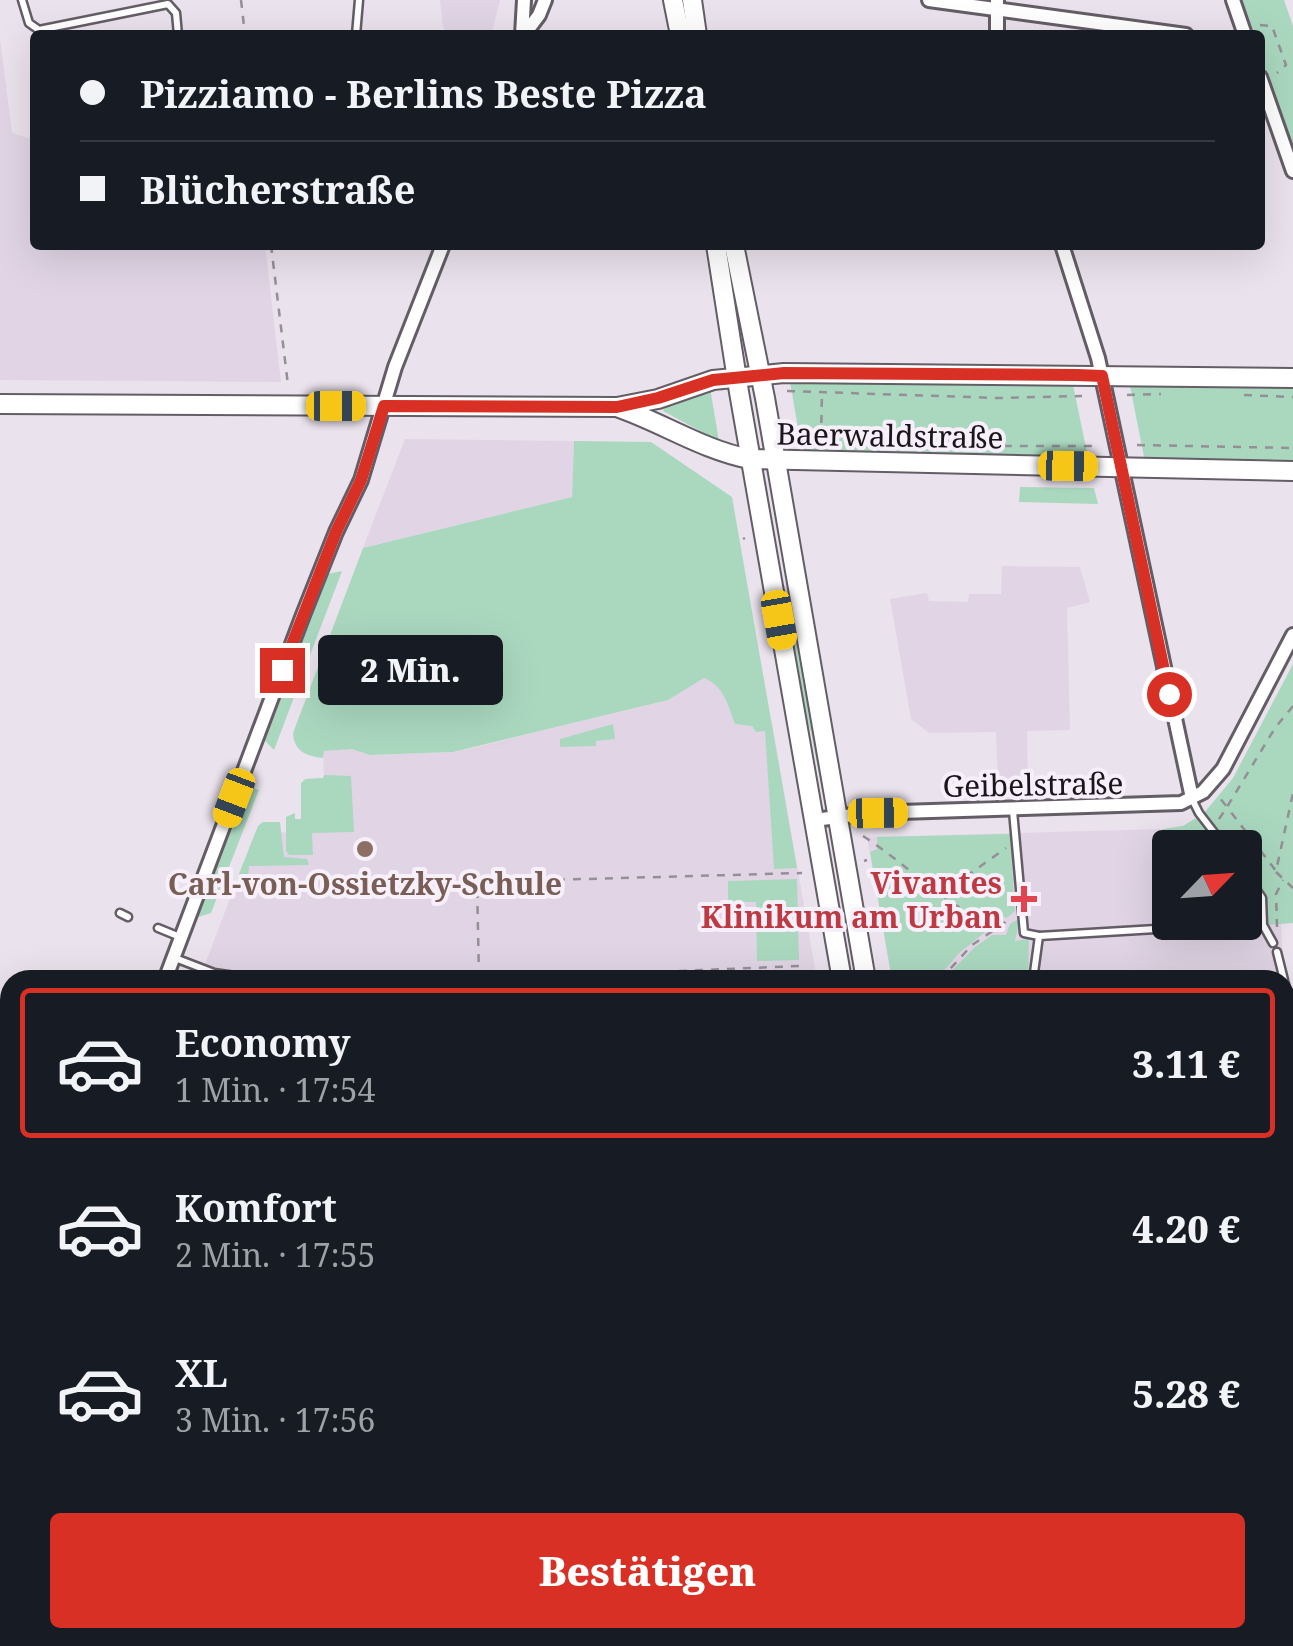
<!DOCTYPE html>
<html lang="de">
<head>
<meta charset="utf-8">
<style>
	:root { --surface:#171b24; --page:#20242c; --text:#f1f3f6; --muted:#9ea1a6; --line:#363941; --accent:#d93025 }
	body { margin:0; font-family:"Noto Serif",serif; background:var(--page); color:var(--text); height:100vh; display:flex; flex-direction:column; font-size:38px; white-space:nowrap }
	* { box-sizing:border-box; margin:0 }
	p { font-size:32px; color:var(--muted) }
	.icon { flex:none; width:55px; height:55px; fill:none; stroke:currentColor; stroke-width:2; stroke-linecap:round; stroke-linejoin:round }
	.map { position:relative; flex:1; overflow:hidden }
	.details { position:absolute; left:0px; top:970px; width:1295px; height:678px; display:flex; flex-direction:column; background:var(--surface); border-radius:30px 30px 0 0; box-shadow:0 10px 40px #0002 }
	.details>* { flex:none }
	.hud { position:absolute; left:30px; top:30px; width:1235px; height:220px; border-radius:10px; box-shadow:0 10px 40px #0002; display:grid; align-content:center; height:220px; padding:0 50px; background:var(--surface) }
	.needle { width:65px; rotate:65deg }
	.buttons { position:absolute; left:1152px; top:830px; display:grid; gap:20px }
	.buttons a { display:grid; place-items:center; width:110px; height:110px; border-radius:10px; background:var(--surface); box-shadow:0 10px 40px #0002; font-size:50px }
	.end { position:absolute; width:45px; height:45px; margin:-22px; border:12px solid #d93025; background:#fff; box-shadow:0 0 0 5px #fff }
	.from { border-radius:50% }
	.bubble { position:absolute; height:70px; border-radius:10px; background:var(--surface); box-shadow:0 10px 40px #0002; font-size:32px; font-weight:800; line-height:70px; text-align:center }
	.car { position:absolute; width:30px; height:60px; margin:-30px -15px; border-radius:12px; box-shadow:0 0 8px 2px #0007; background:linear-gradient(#f5c518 24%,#345 0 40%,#f5c518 0 76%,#345 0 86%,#f5c518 0) }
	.hud b { display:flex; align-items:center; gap:35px; height:95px; font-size:38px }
	.hud b+b { border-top:2px solid var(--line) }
	.hud i { width:25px; height:25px; background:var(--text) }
	ul { padding:18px 0 0; list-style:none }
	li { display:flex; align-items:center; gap:30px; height:150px; margin:0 20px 15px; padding:0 30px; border:5px solid transparent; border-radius:10px }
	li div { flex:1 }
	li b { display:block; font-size:38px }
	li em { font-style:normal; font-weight:800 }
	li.on { border-color:var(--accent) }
	li>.icon { width:90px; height:90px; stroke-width:1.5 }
	.primary-button { display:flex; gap:20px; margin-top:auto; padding:20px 50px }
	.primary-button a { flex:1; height:115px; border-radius:10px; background:var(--accent); color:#fff; font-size:40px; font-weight:800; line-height:115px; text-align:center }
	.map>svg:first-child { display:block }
	.built { fill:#e1d5e5 }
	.green { fill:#aad8bf }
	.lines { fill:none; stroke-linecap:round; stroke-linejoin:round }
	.lane-casing { stroke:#645d66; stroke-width:11 }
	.street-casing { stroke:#645d66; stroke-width:18 }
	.secondary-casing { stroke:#645d66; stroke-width:22 }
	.path { stroke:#958f96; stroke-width:2.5; stroke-dasharray:8 8; stroke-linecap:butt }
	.lane { stroke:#fff; stroke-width:6 }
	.street { stroke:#fff; stroke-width:12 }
	.secondary { stroke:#fff; stroke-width:18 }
	.route { stroke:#d93025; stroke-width:12 }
	.education-dot { fill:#8d6e63; stroke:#f7effa; stroke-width:4 }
	.health-dot { fill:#e0444e; stroke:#f7effa; stroke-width:4 }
	.labels { text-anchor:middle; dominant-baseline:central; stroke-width:8; stroke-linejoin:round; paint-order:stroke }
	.street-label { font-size:30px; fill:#1a171b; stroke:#f7effa }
	.health-label { font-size:30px; font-weight:bold; fill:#be3a42; stroke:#f7effa; text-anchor:end }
	.education-label { font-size:30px; font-weight:bold; fill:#785e54; stroke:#f7effa }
</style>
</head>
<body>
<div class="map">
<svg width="1293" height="1646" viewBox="0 0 1293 1646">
	<rect width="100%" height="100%" fill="#eae2ec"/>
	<g class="built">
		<path d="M440,0H500L491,35H449L443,27Z"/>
		<path d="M0,39L12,133L35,140V245H265L281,382L0,380Z"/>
		<path d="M405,439L574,441L572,497L363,548Z"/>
		<path d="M1002,566L1080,567L1090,602L1067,608L1070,730L1027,731L1028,785L1016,788L998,785L996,732L929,733L911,719L890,599L927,593L929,601L968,602L969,594H1001Z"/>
		<path d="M714,666L772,723L817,980H199L255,833L301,832V785L304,779L324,778L323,751L351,748L370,755L453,752L477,747L668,700Z"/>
		<path d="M1198,817L1221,847L1170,848V922H1245V879L1258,897L1260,924H1281L1284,980H892L867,837L1163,829L1183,826Z"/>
		<path d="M1285,1081L1288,1141L1293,1147V1354L1285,1358Z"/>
	</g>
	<g class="green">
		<path d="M1241,0H1284L1293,26V148L1260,54V35H1253Z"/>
		<path d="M789,376L1072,380L1089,462L803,457Z"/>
		<path d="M1129,381L1293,383V464L1145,462Z"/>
		<path d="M710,388L719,441L663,411L667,404Z"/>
		<path d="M574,441L651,442L732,497L797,868L774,869L765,731L756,732L752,726L735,724C728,705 724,686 704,678L668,700L453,752L370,755L352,749L324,751L323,758C307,756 294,752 293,733L363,548L572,497Z"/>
		<path d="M1020,487L1094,488L1098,504L1019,502Z"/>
		<path d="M342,571L274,750L265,741L328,574Z"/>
		<path d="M790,593L825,790L822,791L811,732L802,708L782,594Z"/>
		<path d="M1293,664V923L1267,925L1265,896L1245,866V848L1230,847L1204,813L1233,778Z"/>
		<path d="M613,724L615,739L596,741V746L560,747V739Z"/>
		<path d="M324,775L351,776L354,832L312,833L313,855H289L286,851V817L295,813V819H301V783L306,779L323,778Z"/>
		<path d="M247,786L259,790L211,913L198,917Z"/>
		<path d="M1198,817L1221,847L1170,848V901H1164L1163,829L1183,826Z"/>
		<path d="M263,822H280L284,857L307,859L309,865L249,866L248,876L237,879L258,826Z"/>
		<path d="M1010,834L1015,911L1007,918L998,915L992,918L988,930L959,953L936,980H892L870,852L877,849V837Z"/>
		<path d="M797,879L799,960L757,961L756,902H728V881Z"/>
		<path d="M1020,918L1015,941L1029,939L1028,980H943L975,947L992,935H1006L1010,924Z"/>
	</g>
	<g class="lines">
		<g class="lane-casing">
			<g id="lane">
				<path d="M22,0L29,23L39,30L168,4L176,13L178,35"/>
				<path d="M356,35L359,0"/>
				<path d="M1192,799L1199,813L1226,848"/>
				<path d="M1013,811L1024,933L1039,936"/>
				<path d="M1245,873L1262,898L1263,925L1273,943"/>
				<path d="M120,913L128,917"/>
				<path d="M158,928L180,937"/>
				<path d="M1277,952L1284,980"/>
				<path d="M175,958L214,973L242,977"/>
				<path d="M1033,980L1039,936L1156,929"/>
				<path d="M1285,984L1293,1034"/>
				<path d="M1052,1638V1646"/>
				<path d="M1119,1638L1120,1646"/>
			</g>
		</g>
		<g class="street-casing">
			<g id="street">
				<path d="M929,0L1186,35"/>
				<path d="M997,0V35"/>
				<path d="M1233,0L1245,35"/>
				<path d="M522,35L524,0"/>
				<path d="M524,35L539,15L545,0"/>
				<path d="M1260,77L1293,171"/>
				<path d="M1062,245L1098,358L1192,798"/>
				<path d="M814,820L869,813L1181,803L1203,792L1223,769L1293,635"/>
				<path d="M165,980L303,615L336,532L361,480L395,367L443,245"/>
				<path d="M0,1179H10"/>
				<path d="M0,1205H10"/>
				<path d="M1285,1383L1293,1379"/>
				<path d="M0,1535H10"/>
				<path d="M371,1638L387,1646"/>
				<path d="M565,1638V1646"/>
				<path d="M1266,1638V1646"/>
			</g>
		</g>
		<g class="secondary-casing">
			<g id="secondary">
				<path d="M673,0L680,35"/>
				<path d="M692,0L697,35"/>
				<path d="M716,245L739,392L842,980"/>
				<path d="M734,245L765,398L866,980"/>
				<path d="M0,404L617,407L658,399L713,380L784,373L1293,378"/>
				<path d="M617,407C663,423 703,450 750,459L1293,471"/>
				<path d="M0,1341V1432"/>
				<path d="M0,1600L10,1646"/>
				<path d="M902,1638V1646"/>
				<path d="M926,1638V1646"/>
			</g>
		</g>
		<g class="path">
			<path d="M241,0L245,35"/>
			<path d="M1260,25L1272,26L1286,65L1277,73"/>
			<path d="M271,245L288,385"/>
			<path d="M787,391L998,398L1082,396"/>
			<path d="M1127,395L1161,394"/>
			<path d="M1244,395L1293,397"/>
			<path d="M796,439L954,446H1092"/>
			<path d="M821,439L822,392"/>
			<path d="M1137,445L1293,448"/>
			<path d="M743,539L745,538"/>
			<path d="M1293,706L1275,728L1227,807L1276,871L1293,793"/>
			<path d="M1219,819L1227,807L1219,797"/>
			<path d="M863,836C908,865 946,906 996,927"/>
			<path d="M864,861L867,860"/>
			<path d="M1276,872L1293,888"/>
			<path d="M940,895L1006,848"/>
			<path d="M1155,916L1154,904L1170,902"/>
			<path d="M1277,927L1276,894L1283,880"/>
			<path d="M631,973L799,966"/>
			<path d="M540,977L620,974"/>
			<path d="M251,978L493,977"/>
			<path d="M479,978L477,882L802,873"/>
			<path d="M940,980L972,945L1010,919"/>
			<path d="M1285,1124H1293"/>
			<path d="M0,1278L10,1314"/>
			<path d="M8,1522L10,1493"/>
			<path d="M8,1550L10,1559"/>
			<path d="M28,1638L30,1646"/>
			<path d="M955,1638V1646"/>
			<path d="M974,1638V1642L1012,1641V1638"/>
			<path d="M1085,1638L1086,1646"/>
			<path d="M1168,1638L1169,1646"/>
			<path d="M1183,1638L1184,1646"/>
		</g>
		<use href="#lane" class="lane"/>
		<use href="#street" class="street"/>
		<use href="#secondary" class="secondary"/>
	</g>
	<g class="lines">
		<path class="route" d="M282,670L336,532L361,480L384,406L617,407L658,398L713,380L784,373L1077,375L1102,376L1169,694"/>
	</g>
	<circle class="education-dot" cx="365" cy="849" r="10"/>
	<path class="health-dot" d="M1019 884h10v10h10v10h-10v10h-10v-10h-10v-10h10z"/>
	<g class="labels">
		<g class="street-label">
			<text transform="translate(890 435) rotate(1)">Baerwaldstraße</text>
			<text transform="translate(1033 784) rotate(-1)">Geibelstraße</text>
		</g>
		<g class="health-label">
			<text x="1002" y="882">Vivantes<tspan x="1002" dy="34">Klinikum am Urban</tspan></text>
		</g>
		<g class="education-label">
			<text x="365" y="883">Carl-von-Ossietzky-Schule</text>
		</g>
	</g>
</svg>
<div class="buttons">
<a><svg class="needle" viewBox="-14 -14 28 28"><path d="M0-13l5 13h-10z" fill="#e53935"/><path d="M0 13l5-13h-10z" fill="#9ea1a6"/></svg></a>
</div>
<i class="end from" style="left:1169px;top:694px"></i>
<i class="end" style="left:282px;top:670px"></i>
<div class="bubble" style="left:318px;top:635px;width:185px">2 Min.</div>
<i class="car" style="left:336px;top:406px;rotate:90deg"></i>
<i class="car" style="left:1068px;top:466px;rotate:91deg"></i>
<i class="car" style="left:779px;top:620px;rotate:170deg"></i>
<i class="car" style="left:234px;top:798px;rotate:201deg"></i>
<i class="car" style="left:878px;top:813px;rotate:89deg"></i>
<div class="hud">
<b><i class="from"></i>Pizziamo - Berlins Beste Pizza</b>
<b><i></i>Blücherstraße</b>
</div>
<section class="details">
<ul>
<li class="on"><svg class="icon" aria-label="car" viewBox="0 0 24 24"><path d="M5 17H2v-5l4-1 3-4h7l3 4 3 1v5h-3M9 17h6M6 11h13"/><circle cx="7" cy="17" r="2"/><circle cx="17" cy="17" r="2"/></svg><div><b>Economy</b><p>1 Min. · 17:54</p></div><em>3.11 €</em></li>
<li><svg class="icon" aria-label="car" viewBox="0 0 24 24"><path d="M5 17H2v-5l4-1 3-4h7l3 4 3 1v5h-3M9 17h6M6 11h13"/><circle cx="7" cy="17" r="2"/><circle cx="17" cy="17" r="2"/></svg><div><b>Komfort</b><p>2 Min. · 17:55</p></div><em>4.20 €</em></li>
<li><svg class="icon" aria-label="car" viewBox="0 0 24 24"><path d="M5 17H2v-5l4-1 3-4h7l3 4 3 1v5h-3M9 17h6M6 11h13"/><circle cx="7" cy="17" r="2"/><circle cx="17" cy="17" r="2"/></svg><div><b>XL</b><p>3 Min. · 17:56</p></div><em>5.28 €</em></li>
</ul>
<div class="primary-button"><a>Bestätigen</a></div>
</section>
</div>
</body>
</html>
